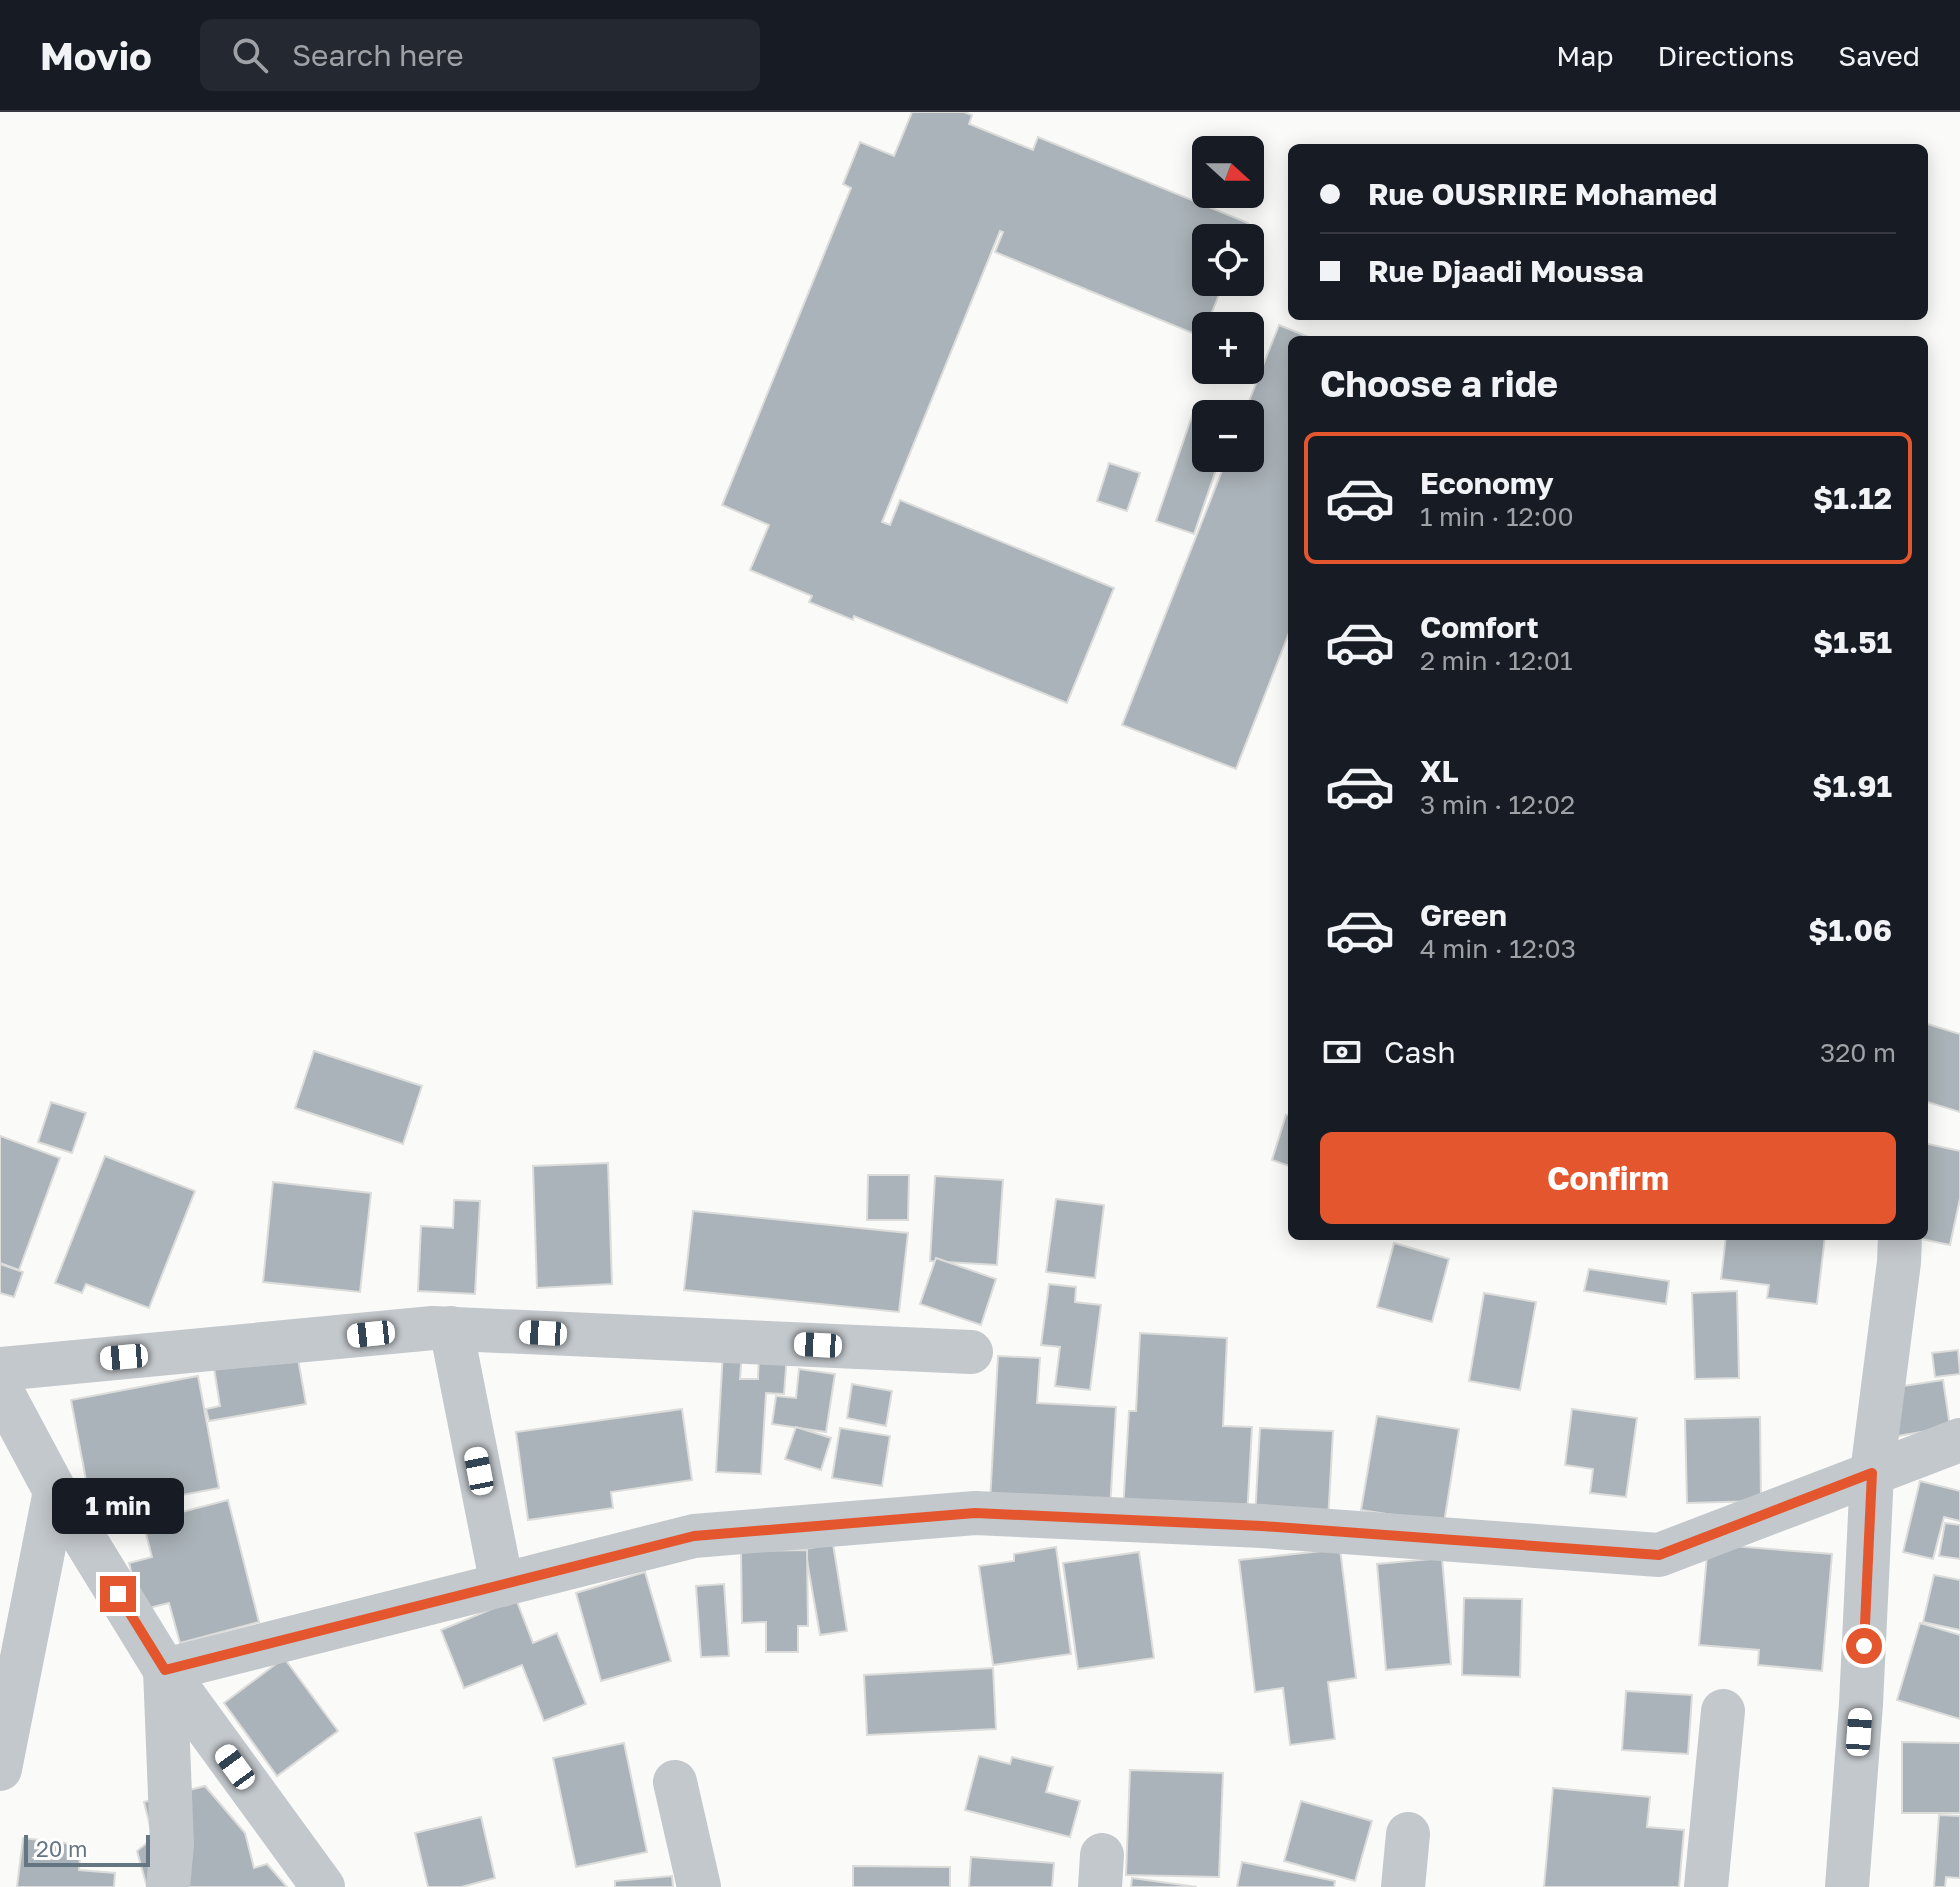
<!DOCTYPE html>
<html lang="en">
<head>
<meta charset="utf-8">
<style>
	:root { --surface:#171b24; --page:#242831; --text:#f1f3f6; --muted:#9ea1a6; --line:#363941; --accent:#e4572e }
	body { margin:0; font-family:"Golos Text",sans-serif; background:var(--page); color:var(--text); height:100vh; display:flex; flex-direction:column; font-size:30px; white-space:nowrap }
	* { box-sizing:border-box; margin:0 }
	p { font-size:26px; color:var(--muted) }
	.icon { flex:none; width:44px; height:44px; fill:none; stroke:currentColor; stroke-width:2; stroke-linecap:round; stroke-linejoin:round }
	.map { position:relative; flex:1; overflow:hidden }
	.details { position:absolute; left:1288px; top:224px; width:640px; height:904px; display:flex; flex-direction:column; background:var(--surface); border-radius:12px; box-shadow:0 4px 20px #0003 }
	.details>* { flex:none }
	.guide { position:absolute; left:1288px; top:32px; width:640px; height:176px; border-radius:12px; box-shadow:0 4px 20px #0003; display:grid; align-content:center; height:176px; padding:0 32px; background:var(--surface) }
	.needle { width:52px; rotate:111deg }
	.tools { position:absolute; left:1192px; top:24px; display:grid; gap:16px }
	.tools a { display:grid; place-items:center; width:72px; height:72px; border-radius:12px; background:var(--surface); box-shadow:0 4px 20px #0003; font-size:40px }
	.scale { position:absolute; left:24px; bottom:20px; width:126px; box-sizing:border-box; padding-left:8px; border:4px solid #657683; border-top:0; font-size:22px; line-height:28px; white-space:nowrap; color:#657683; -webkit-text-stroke:6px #fff; paint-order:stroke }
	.end { position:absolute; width:36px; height:36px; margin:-18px; border:10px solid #e4572e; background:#fff; box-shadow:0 0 0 4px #fff }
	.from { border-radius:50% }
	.bubble { position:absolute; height:56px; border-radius:12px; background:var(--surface); box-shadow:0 4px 20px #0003; font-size:26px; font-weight:700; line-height:56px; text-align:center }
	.car { position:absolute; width:24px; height:48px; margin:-24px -12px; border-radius:10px; box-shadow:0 0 6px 2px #0007; background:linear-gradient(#fff 24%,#345 0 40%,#fff 0 76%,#345 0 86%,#fff 0) }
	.guide b { display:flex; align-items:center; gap:28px; height:76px; font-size:30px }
	.guide b+b { border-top:2px solid var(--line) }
	.guide i { width:20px; height:20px; background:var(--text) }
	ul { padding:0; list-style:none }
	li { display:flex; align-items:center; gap:24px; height:132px; margin:0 16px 12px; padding:0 16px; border:4px solid transparent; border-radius:12px }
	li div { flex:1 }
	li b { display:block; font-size:30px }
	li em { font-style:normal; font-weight:700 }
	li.current { border-color:var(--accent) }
	li>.icon { width:72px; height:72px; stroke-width:1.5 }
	h2 { padding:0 32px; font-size:36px; line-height:96px }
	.pay { display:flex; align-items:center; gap:20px; height:88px; padding:0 32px; font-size:30px }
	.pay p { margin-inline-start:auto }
	.primary-button { display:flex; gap:16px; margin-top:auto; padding:16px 32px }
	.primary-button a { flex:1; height:92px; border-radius:12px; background:var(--accent); color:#fff; font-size:32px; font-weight:700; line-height:92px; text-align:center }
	header { display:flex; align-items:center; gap:48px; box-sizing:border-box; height:112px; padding:0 40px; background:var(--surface); border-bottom:2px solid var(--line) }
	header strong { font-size:38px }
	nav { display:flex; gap:44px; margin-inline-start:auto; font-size:28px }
	.search { width:560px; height:72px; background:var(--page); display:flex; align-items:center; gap:20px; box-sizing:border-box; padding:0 28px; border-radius:12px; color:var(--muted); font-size:30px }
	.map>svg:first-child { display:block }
	.building { fill:#aab3b9; stroke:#dcdcda; stroke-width:2 }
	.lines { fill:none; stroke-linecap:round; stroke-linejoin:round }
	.minor { stroke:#c3c8cc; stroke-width:44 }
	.route { stroke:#e4572e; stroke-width:10 }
</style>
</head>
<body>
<header>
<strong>Movio</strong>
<div class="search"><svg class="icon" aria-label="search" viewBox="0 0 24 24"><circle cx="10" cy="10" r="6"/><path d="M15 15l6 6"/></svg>Search here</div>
<nav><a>Map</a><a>Directions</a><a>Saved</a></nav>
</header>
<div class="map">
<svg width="1960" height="1775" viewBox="0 0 1960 1775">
	<rect width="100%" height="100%" fill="#fafaf8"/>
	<g class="building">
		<path d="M912,0H964L972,3L969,12L1033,38L1038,25L1248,111L1242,126H1206V170H1224L1202,225L995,140L1003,120L1000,119L882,410L890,413L900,388L1114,476L1067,591L854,504L853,508L809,490L812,484L750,458L769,413L722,393L851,76L843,72L860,30L894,44Z"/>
		<path d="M1279,213L1316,228H1292V513L1236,657L1122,613L1227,346H1250V302H1244Z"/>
		<path d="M1194,298L1206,303V346H1220L1194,422L1156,409Z"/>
		<path d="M1109,351L1140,361L1127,399L1097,389Z"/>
		<path d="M1924,911L1960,922V1000L1924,989Z"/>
		<path d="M314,939L422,974L403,1032L295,996Z"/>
		<path d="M51,990L86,1001L72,1041L38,1030Z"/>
		<path d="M1292,1002V1055L1272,1048L1286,1003Z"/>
		<path d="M0,1024L60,1046L19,1158L0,1151Z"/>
		<path d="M1924,1031L1960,1039V1086L1950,1133L1907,1124H1924Z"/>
		<path d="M105,1044L195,1079L149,1196L86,1172L82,1181L55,1171Z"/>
		<path d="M608,1051L612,1172L537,1176L533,1054Z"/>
		<path d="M868,1063H909L908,1108H867Z"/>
		<path d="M935,1064L1003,1068L997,1153L930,1149Z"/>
		<path d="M273,1070L371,1081L360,1180L263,1170Z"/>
		<path d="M1056,1087L1104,1093L1095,1166L1046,1160Z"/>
		<path d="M454,1088L480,1089L475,1182L418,1179L421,1114L453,1116Z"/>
		<path d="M693,1099L908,1121L899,1200L684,1178Z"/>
		<path d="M1508,1124H1561L1562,1125L1518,1127Z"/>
		<path d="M1726,1124H1825L1817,1192L1767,1186L1769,1173L1721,1167Z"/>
		<path d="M1394,1131L1449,1147L1432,1210L1377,1195Z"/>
		<path d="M936,1146L996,1167L981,1213L920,1192Z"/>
		<path d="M0,1152L23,1160L14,1185L0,1181Z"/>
		<path d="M1589,1157L1669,1169L1666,1192L1584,1179Z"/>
		<path d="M1049,1172L1076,1175L1075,1190L1101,1193L1090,1278L1055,1274L1060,1235L1041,1233Z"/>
		<path d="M1737,1179L1739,1266L1695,1267L1692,1181Z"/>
		<path d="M1484,1181L1536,1190L1520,1278L1469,1269Z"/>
		<path d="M1140,1221L1227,1226L1223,1314L1252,1315L1247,1405L1123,1399L1129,1299H1136Z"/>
		<path d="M1958,1238L1960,1262L1935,1265L1932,1241Z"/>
		<path d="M723,1240L742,1241L740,1267H758L759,1241L787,1243L784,1282L766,1281L761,1362L716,1360Z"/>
		<path d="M297,1241L306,1292L209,1309L206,1297L220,1294L214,1256Z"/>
		<path d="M998,1244L1040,1246L1037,1291L1116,1295L1110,1397L990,1390Z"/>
		<path d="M799,1257L835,1262L826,1320L772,1312L776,1284L796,1286Z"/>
		<path d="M198,1264L219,1376L92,1400L71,1288Z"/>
		<path d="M1943,1268L1950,1315L1892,1325L1884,1277Z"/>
		<path d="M852,1272L892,1279L886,1314L847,1306Z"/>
		<path d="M682,1297L692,1368L611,1380L613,1396L528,1408L516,1320Z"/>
		<path d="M1572,1297L1637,1306L1626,1385L1590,1381L1593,1357L1565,1353Z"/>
		<path d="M1377,1304L1459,1317L1444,1411L1361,1398Z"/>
		<path d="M1760,1305L1761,1389L1687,1391L1685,1307Z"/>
		<path d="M796,1315L831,1326L821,1358L785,1347Z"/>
		<path d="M840,1316L890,1324L882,1374L832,1366Z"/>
		<path d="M1260,1316L1333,1319L1328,1409L1255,1405Z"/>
		<path d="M1920,1369L1960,1379V1409L1944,1405L1933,1447L1903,1440Z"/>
		<path d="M228,1388L259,1510L180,1531L169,1491L141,1498L129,1451L152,1445L143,1410Z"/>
		<path d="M1945,1411L1960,1413V1447L1939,1444Z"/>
		<path d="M833,1432L847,1519L820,1523L805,1437Z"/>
		<path d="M1708,1432L1832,1442L1822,1559L1758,1553L1759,1538L1699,1533Z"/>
		<path d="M1056,1435L1071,1542L993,1553L979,1454L1014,1449V1442Z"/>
		<path d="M1340,1437L1356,1566L1328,1570L1335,1627L1290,1633L1283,1576L1255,1580L1239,1448Z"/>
		<path d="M807,1438L808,1514H798V1540H766V1510L742,1511L741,1439Z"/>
		<path d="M1139,1440L1154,1546L1078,1557L1063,1451Z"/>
		<path d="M1442,1446L1451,1552L1386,1558L1377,1452Z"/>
		<path d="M645,1460L671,1549L601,1569L576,1481Z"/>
		<path d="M1934,1463L1960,1468V1518L1923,1510Z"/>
		<path d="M724,1472L729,1544L701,1545L696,1474Z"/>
		<path d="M1464,1486L1522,1487L1520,1565L1462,1563Z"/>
		<path d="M516,1487L533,1531L557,1521L586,1592L544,1609L522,1553L464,1576L441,1518Z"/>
		<path d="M1920,1511L1960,1523V1607L1897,1588Z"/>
		<path d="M284,1546L338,1619L277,1664L224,1591Z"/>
		<path d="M993,1556L996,1617L867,1623L864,1563Z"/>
		<path d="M1626,1579L1692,1583L1688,1642L1622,1638Z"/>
		<path d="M1902,1630L1960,1631V1701H1902Z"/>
		<path d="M624,1631L647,1740L576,1755L553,1646Z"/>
		<path d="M979,1644L1010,1652L1012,1645L1053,1655L1046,1680L1080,1689L1070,1725L965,1698Z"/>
		<path d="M1130,1658L1223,1661L1219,1765L1126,1763Z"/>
		<path d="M205,1674L245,1721L254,1756L267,1752L287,1775H147L137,1739L153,1726L144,1690Z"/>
		<path d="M1553,1676L1650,1685L1647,1715L1684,1718L1679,1775H1544Z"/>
		<path d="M1301,1689L1372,1709L1355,1769L1284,1749Z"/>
		<path d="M1939,1703L1960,1704V1766L1946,1765L1945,1775H1934Z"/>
		<path d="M481,1705L495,1766L461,1775H428L415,1721Z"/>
		<path d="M23,1726L81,1733L79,1758L115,1761L114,1775H17Z"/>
		<path d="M971,1745L1054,1751L1052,1775H969Z"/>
		<path d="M1242,1750L1335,1769L1334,1775H1237Z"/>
		<path d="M853,1754L950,1755V1775H853Z"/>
		<path d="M672,1764L673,1775H615V1769Z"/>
		<path d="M1132,1766L1197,1775H1131Z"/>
	</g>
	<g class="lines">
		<g class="minor">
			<path d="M451,1216L502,1473"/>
			<path d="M0,1257L433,1216L971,1240"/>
			<path d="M0,1276L55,1379L165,1558L323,1775"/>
			<path d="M0,1657L55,1379"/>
			<path d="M675,1670L699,1775"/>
			<path d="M168,1775L172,1733L165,1558L694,1424L975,1401L1262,1414L1659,1443L1960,1328"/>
			<path d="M1100,1775L1102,1743"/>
			<path d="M1403,1775L1408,1722"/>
			<path d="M1706,1775L1723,1599"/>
			<path d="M1847,1775L1861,1592L1872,1361L1899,1150L1900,1124"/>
		</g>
	</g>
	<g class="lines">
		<path class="route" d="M118,1482L165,1558L694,1424L975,1401L1262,1414L1659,1443L1872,1361L1864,1534"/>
	</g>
</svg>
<div class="tools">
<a><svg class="needle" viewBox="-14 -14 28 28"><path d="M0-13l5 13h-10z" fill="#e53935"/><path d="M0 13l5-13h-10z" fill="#9ea1a6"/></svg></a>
<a><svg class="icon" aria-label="locate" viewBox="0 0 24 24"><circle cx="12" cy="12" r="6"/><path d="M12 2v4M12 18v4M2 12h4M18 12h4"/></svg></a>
<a>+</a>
<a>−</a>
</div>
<div class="scale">20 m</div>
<i class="end from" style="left:1864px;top:1534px"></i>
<i class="end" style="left:118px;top:1482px"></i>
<div class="bubble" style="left:52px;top:1366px;width:132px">1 min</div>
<i class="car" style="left:543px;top:1221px;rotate:273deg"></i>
<i class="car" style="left:371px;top:1222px;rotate:264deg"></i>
<i class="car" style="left:818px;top:1233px;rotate:273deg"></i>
<i class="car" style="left:124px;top:1245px;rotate:265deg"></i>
<i class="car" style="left:479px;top:1359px;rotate:349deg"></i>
<i class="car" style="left:1859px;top:1620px;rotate:4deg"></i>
<i class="car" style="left:235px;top:1655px;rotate:324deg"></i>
<div class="guide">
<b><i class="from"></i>Rue OUSRIRE Mohamed</b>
<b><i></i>Rue Djaadi Moussa</b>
</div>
<section class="details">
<h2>Choose a ride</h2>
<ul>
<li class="current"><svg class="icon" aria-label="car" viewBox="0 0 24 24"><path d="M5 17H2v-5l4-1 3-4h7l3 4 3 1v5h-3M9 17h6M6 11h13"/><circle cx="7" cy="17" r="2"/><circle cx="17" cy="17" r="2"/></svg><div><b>Economy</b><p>1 min · 12:00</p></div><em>$1.12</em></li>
<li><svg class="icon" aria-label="car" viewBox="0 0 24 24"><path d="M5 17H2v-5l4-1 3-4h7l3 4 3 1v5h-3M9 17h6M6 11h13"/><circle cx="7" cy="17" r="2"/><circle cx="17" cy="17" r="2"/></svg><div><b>Comfort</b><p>2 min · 12:01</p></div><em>$1.51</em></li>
<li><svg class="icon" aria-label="car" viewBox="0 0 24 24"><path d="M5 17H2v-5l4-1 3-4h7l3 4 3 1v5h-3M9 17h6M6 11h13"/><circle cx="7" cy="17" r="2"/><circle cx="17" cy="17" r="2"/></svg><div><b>XL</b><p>3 min · 12:02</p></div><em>$1.91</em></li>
<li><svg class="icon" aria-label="car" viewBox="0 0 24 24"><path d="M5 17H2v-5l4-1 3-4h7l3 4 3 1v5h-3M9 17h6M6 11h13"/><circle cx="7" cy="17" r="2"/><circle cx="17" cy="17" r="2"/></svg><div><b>Green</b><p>4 min · 12:03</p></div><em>$1.06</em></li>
</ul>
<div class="pay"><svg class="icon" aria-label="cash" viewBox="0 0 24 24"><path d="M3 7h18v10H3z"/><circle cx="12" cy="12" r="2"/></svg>Cash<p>320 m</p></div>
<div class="primary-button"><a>Confirm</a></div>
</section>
</div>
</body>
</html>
